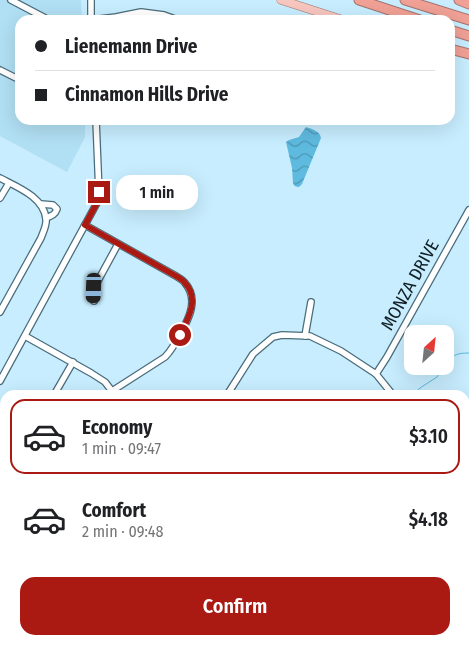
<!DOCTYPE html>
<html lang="en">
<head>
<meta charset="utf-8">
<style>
	:root { --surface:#fff; --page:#f2f2f2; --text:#202124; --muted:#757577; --line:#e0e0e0; --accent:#ab1913 }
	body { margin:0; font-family:"Fira Sans Condensed",sans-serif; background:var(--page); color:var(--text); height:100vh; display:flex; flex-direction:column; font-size:19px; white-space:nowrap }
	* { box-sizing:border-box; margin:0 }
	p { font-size:16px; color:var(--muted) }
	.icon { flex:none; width:28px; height:28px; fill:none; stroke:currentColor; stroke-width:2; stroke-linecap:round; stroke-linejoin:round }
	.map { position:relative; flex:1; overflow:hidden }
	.sheet { position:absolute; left:0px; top:390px; width:470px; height:255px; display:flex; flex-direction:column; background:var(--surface); border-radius:15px 15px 0 0; box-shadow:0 5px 20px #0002 }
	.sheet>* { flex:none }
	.top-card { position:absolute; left:15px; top:15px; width:440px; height:110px; border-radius:15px; box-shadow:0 5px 20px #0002; display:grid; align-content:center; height:110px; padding:0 20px; background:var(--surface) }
	.needle { width:32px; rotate:27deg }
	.tools { position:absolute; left:404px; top:325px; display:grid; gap:10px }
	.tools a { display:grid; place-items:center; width:50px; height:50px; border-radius:10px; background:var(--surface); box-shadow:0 5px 20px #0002; font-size:25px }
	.end { position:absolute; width:22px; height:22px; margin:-11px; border:6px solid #ab1913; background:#fff; box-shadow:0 0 0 2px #fff }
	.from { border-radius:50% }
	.bubble { position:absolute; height:35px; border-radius:15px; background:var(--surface); box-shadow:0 5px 20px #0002; font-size:16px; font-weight:600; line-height:35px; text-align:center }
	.car { position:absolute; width:15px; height:30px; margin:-15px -8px; border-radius:6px; box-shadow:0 0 4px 1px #0007; background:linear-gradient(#222 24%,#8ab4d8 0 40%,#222 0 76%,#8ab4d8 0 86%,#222 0) }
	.top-card b { display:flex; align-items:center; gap:18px; height:48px; font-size:19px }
	.top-card b+b { border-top:1px solid var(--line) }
	.top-card i { width:12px; height:12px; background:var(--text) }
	ul { padding:9px 0 0; list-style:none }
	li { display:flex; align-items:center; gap:15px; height:75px; margin:0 10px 8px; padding:0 10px; border:2px solid transparent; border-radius:15px }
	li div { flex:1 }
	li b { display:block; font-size:19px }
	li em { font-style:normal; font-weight:600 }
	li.on { border-color:var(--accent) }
	li>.icon { width:45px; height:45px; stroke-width:1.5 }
	.action { display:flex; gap:10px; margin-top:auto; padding:10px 20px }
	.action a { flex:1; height:58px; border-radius:15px; background:var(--accent); color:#fff; font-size:20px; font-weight:600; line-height:58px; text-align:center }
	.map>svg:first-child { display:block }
	.built { fill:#b1dff3 }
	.water { fill:url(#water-waves) }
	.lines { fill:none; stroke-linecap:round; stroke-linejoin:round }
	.stream { stroke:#5ebadf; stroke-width:1 }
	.minor-casing { stroke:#4a6c7b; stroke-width:8 }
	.major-casing { stroke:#a2736e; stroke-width:9 }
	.highway-casing { stroke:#a2736e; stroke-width:11 }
	.minor { stroke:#fff; stroke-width:5.5 }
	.major { stroke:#f6c6bf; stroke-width:8 }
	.highway { stroke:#f0a094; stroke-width:9 }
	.route { stroke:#ab1913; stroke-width:6 }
	.labels { text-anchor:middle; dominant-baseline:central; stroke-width:5; stroke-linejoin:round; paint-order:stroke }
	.street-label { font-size:18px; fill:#122026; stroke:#c7edfe }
</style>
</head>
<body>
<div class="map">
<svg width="469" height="645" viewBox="0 0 469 645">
	<defs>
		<pattern id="water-waves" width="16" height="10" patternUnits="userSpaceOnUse" patternTransform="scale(1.25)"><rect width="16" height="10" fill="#5ebadf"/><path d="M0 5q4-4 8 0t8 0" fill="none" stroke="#4c97b5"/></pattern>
	</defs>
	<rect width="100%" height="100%" fill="#c7edfe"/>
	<path class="built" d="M0,0H81L82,20H20V120H85V137L67,172L0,136Z"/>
	<path class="water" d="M306,127C312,129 320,131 321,138L302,184L299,187C296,187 294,186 293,183L292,168L286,142L289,140L299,137Z"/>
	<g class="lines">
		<g class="stream">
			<path d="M445,366C452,355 456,353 469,353"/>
			<path d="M412,395L420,388L437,377L445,366"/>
			<path d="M265,640V645"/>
		</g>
		<g class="minor-casing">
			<g id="minor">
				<path d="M11,0L49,20"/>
				<path d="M91,20L116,17L141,12L164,15L178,20"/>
				<path d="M91,20V0"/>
				<path d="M0,70L20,80"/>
				<path d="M0,178C17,187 44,197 46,219C47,225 43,232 41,238L0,312"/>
				<path d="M0,198L9,183"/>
				<path d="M41,204L53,205L57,209C55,215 51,216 46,218"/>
				<path d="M85,225L176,276C179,278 183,280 185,283C199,299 189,319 180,334C176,342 172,350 165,357L112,391"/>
				<path d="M94,301V288L118,244"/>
				<path d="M25,336L91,373L105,382L115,395"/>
				<path d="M305,336L311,302"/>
				<path d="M376,374L387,357L469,210"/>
				<path d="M0,381L98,201L99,193L96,120"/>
				<path d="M54,395L73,362"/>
				<path d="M227,395L253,354L273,337L282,335L310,336L341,351L376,374L393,395"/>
				<path d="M465,450L469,447"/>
				<path d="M0,531L5,533"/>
				<path d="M465,544L469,541"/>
				<path d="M0,600L5,604"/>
				<path d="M63,640L72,645"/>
				<path d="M216,645L221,640"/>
			</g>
		</g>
		<g class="major-casing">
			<path id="major" d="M281,0L343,20"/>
		</g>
		<g class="highway-casing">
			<g id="highway">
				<path d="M359,0L420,20"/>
				<path d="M405,0L469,20"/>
				<path d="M459,0L469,4"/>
				<path d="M450,30L469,36"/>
				<path d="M450,49L469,54"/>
			</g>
		</g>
		<use href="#minor" class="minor"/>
		<use href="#major" class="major"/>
		<use href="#highway" class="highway"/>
	</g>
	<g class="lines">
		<path class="route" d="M99,192L98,201L85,225L176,276C179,278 183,280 185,283C200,299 188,319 180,335"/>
	</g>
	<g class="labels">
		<g class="street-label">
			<text transform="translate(410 285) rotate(-61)">MONZA DRIVE</text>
		</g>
	</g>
</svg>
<div class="tools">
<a><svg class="needle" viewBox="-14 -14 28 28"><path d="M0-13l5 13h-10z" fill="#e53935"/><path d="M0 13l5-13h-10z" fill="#757577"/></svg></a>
</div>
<i class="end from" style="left:180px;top:335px"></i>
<i class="end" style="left:99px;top:192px"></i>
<div class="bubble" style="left:116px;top:175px;width:82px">1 min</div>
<i class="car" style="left:94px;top:288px;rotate:182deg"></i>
<div class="top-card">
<b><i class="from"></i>Lienemann Drive</b>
<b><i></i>Cinnamon Hills Drive</b>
</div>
<section class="sheet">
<ul>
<li class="on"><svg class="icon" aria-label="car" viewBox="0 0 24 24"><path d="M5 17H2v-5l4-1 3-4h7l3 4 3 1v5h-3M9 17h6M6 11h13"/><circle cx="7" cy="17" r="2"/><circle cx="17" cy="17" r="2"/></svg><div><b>Economy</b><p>1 min · 09:47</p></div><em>$3.10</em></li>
<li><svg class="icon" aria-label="car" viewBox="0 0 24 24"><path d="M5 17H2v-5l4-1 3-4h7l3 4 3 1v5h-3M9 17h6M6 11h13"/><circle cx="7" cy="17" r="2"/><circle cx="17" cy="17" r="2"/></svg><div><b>Comfort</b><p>2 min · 09:48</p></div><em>$4.18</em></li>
</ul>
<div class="action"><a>Confirm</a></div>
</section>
</div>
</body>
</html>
